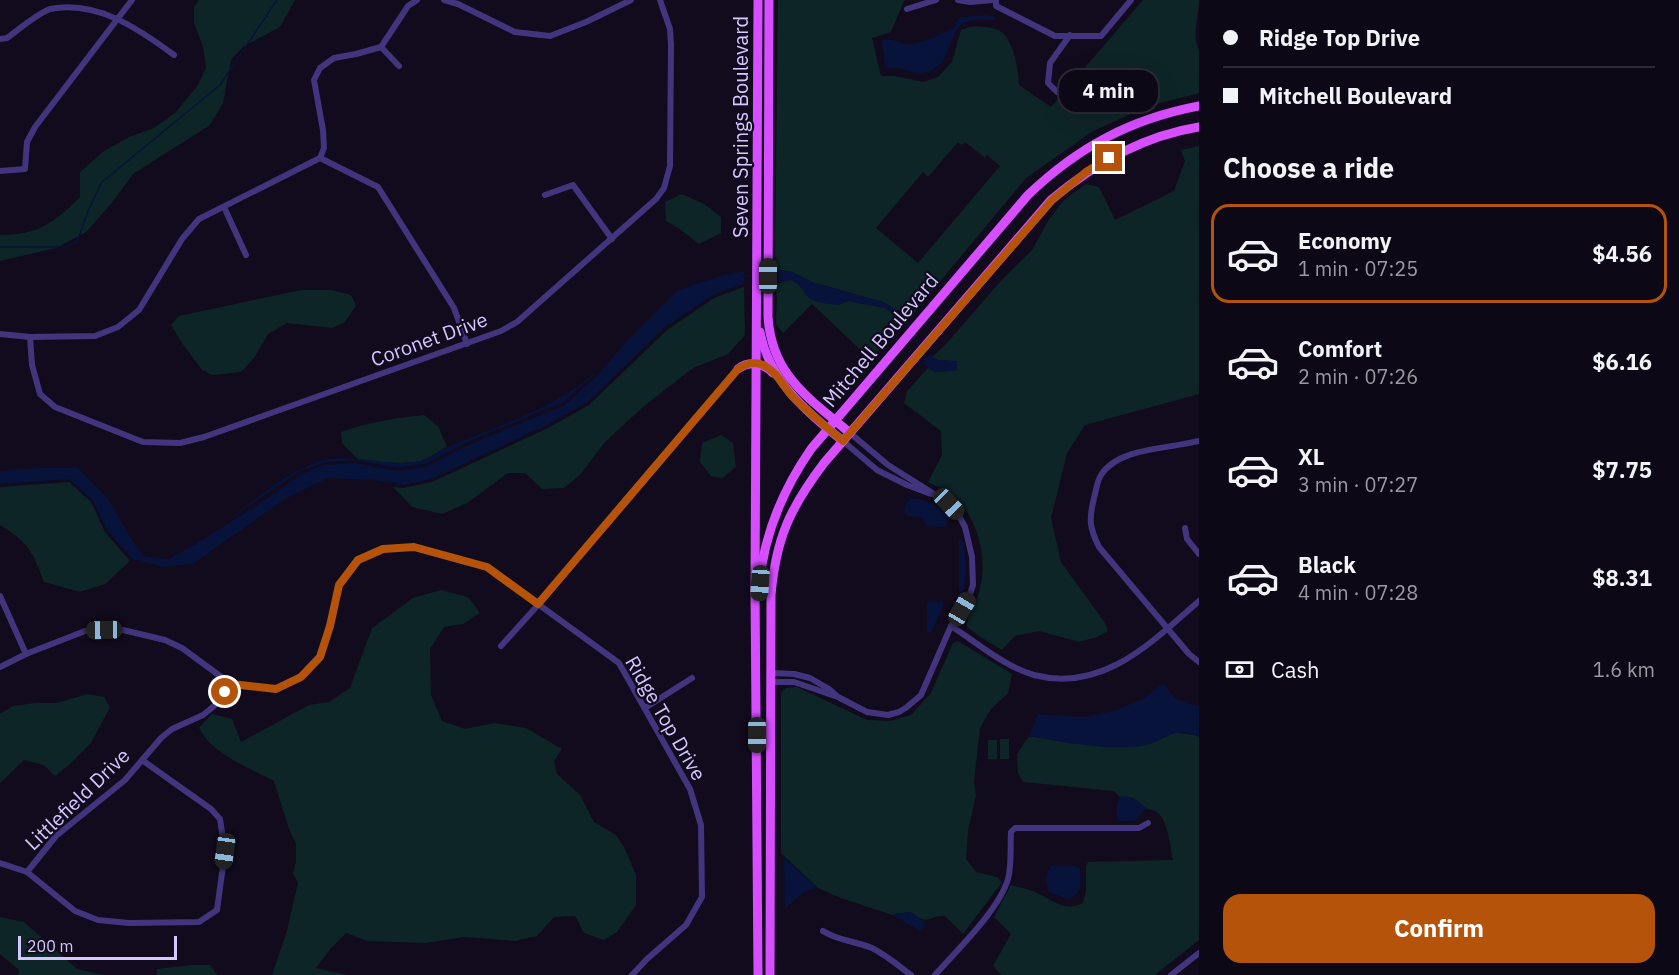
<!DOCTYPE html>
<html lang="en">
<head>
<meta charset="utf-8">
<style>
	:root { --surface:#0d0816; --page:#16111f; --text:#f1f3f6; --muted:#9a9aa1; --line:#2d2935; --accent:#b45309 }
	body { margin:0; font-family:"IBM Plex Sans",sans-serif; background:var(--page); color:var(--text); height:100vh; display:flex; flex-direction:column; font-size:22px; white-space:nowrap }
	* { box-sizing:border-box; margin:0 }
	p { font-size:20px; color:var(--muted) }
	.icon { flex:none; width:33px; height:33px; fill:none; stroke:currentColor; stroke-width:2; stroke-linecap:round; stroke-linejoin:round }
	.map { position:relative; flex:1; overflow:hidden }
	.side { display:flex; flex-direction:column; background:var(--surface); width:480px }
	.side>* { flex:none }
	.hud { display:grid; align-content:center; height:132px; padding:0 24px; background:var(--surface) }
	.scale { position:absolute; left:18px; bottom:15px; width:159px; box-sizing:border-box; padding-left:6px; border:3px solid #d5c7ff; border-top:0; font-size:16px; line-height:21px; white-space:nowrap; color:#d5c7ff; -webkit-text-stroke:4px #110b1d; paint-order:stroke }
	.end { position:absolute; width:27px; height:27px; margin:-14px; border:8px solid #b45309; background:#fff; box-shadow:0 0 0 3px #fff }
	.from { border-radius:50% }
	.bubble { position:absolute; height:42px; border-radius:18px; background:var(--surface); box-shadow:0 6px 24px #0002,0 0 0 2px var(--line); font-size:20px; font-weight:800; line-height:42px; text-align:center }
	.car { position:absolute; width:18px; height:36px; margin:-18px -9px; border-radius:8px; box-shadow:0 0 4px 2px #0007; background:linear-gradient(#222 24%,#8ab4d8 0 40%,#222 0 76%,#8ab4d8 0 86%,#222 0) }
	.hud b { display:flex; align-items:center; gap:21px; height:57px; font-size:22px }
	.hud b+b { border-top:2px solid var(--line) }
	.hud i { width:15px; height:15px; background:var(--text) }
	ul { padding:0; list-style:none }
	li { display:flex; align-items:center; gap:18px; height:99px; margin:0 12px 9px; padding:0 12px; border:3px solid transparent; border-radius:18px }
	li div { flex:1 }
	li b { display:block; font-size:22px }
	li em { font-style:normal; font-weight:800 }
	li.on { border-color:var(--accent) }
	li>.icon { width:54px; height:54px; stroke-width:1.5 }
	h2 { padding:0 24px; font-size:27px; line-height:72px }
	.pay { display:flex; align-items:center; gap:15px; height:66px; padding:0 24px; font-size:22px }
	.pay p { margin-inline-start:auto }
	.cta { display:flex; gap:12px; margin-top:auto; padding:12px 24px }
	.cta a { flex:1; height:69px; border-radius:18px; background:var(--accent); color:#fff; font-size:24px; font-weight:800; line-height:69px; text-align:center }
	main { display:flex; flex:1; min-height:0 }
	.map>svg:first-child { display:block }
	.green { fill:#0e2527; fill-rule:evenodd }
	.water { fill:#07133a }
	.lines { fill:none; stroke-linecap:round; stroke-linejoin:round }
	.stream { stroke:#07133a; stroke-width:1.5 }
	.minor { stroke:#42357e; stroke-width:6 }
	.primary { stroke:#d64eff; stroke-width:9 }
	.route { stroke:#b45309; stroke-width:8 }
	.labels { text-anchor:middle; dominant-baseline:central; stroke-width:4.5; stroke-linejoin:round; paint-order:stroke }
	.street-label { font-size:20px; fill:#d5c7ff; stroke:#110b1d }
</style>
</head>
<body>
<main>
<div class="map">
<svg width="1199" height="975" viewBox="0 0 1199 975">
	<rect width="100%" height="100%" fill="#110b1d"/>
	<g class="green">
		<path d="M199,0H295L280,27L244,46L231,60L223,103L210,125L133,174L111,204L86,232L56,248L0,261V235C38,235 54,223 80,197V172L104,151L129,137L154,128L176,112L198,85L206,68L203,47L194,23V7Z"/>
		<path d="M778,0H907L904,1L891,32L872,38L881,76H895L923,82L938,77L952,62L961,30C969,26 976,26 984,27C988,27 994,28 998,30C1014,37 1018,70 1019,85L1051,107L1143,0H1199C1199,16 1191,36 1199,50V93L1149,106L1093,131L1026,178L913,314L907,310L898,311L883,302L815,283L792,272L775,269ZM958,142L962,145L965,142L985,158L987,155L1000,166L918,263L876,228L923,172L928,177Z"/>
		<path d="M1199,146V394L1085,425L1067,453L1051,518L1061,562L1105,623L1108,631L1097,637L1079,642L1039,631L1015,636L1002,650L979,636L967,627C967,611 975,606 979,592C989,560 978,516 952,495C946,489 935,486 928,482L942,455L941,431L904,403L907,391L928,368L935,372L951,361L938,360L932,357L946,344L999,283L1032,250L1048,221L1064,200L1086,184L1099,187L1115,220L1174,191L1185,161L1181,150Z"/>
		<path d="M682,194L704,204L721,217V233L699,244L680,229L666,221L665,202Z"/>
		<path d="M791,280L798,284L810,299L838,305L848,301L885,308L894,314L900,329L870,359L812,304L783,333L776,324L777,299L775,284Z"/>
		<path d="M744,287L745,335L728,354L693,368L643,407L605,442L580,475L564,488L542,489L525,473H508L467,503L442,514L412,507L393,487L403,488L432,482L550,427L589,405L667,330L714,298Z"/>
		<path d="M301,290H331L351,295L356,306L345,322L332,328L287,323L268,334L254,358L241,372L213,375L202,370L182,343L171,325L179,316Z"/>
		<path d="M424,415L438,426L447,447L422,461L395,464L358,459L342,443L341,432C369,422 395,418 424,415Z"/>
		<path d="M721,435L733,443L736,467L722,478L711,476L700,462L702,443Z"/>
		<path d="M69,482L91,502L105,532L130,561L105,584L80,592L44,582C32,550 29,543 0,525V487Z"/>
		<path d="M441,590L468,597L480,613L463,624L444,627L430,649L431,695L442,721L465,729L495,723L526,728L562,749L554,761L557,774L580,795L594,822L616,835L625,849L636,875V905L617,932L604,940L584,933L575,916L554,917L537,936L515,941L465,937L426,943L368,941L346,933L332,947L316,968L347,975H272L287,931L298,883L293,873L296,862V843L289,829L274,781C248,767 213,755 199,728L212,714L232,719L241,742L309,705L329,702L350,688L372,628L413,598Z"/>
		<path d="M958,641L1012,674L1008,693L991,709L980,728L974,782L976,795L968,831L966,859L976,872L997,877L1002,882L963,934L945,916C927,915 931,927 910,912L892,915L841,898L818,888L781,853V692L786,688L797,687L867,720L890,721L911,715L931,693L953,643Z"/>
		<path d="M87,694L104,697L110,707L91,743L69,765L55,776L44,765L24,760L0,783V714L13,706L35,703H57Z"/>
		<path d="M1173,732L1194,735L1199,737V940L1155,975H1001L993,966L1011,934L994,917L1011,885C1019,887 1027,889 1035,892C1053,899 1062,913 1083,903L1086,891V866L1088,862L1173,860C1170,847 1168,817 1155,811C1154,810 1147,809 1146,808C1134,801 1137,796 1120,797L1114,791L1023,782L1018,773L1017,754L1029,736L1076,744L1160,739Z"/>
		<rect x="1000" y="739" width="9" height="20"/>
		<rect x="988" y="740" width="9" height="19"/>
		<path d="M0,917L24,922L77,969L103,975H18L19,970L0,954Z"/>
		<path d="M191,965H210L217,975H157V969Z"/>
	</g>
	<g class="water">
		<path d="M985,15L993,16L996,20C987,20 977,19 968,21C948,28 953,59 934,69C915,80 904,64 890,69L886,67L882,45L883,40C893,38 898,43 907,44C918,46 939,34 950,30L954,27L960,17Z"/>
		<path d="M775,269L792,272L815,283L883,302L898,311L907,310L913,314L900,329L894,314L885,308L848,301L838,305L821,303L810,299L798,284L791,280L775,284Z"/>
		<path d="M744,271V284L713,295L665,327L588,402L549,424L431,479L403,485L375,480L328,478L285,499L193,564L163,567L132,559L107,530L93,501L70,479L0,484V471L39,468H78L109,500L132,540L143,556L169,559L199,542L256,506L302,474L323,465L356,463L397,471L425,467L473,443L565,405L597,376L623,345L678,290L720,276Z"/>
		<path d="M931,353L932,357L938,360L957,361V370C946,372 931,375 925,364L920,366Z"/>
		<path d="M602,366L595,374L563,402L472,440L425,464L397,468L357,460L323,463L300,471L227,521C253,501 293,467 324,460C356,453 388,468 420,461C430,459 439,451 448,447C501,424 561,407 602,366Z"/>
		<path d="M911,498C925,499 942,506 949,518L946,525L942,527L927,526L922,517L908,516L904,513C904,506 906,502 911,498Z"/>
		<path d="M959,540H962C966,559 968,575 962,594L959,595Z"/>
		<path d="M927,602H943V606L931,633L927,632Z"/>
		<path d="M1164,684C1175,701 1180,701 1199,706V737C1173,724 1164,743 1142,746C1105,751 1066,742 1029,736L1038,714L1083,717L1113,711L1143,699L1161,685Z"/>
		<path d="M1120,797C1131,797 1138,800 1146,808L1135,821H1119C1115,814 1116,803 1120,797Z"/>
		<path d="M784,858L818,888L805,891L785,909Z"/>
		<path d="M1051,866H1076L1080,868C1081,883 1084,892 1068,899L1049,892C1045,882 1045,876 1051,866Z"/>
		<path d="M911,912L925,923V925L920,931L894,916L893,914Z"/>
	</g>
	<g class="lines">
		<g class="stream">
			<path d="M0,247H65L77,242L88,211L102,182L220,85L277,0"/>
			<path d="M744,276H753"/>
			<path d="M906,322L909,326"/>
			<path d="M914,336L919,345"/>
			<path d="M924,354L926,359"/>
		</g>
		<g class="minor">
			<path d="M444,0L458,4L515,32L550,36L586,22L631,0"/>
			<path d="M958,0L970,2L992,0"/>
			<path d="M996,0V6L1055,36H1101L1131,0"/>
			<path d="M907,9L936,0"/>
			<path d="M0,39L7,38C21,28 35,15 50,9C97,0 139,29 174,55"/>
			<path d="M381,47L399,66"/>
			<path d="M1057,92L1048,83L1050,63L1070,35"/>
			<path d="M320,158L378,187L454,308L467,344"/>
			<path d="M0,171L25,169L27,142L35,127L132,0"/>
			<path d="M545,195L573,185L612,239"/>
			<path d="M224,207L246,255"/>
			<path d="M0,334L30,337L95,336L118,327L139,310L182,239L199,219L320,158L324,148L323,130L314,80L320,68L334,58L356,54L381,47L408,6L417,0"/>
			<path d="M30,337L32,365L40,394L55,407L143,442L180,443L204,437L501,331L517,322L656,199L664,188L670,166L671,45L670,29L660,0"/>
			<path d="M843,441L877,470L907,485L931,494"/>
			<path d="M1199,441C1169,449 1119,447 1101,475C1097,481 1096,491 1094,498C1089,519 1089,527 1099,547L1189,654L1199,662"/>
			<path d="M1185,528L1187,539L1199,554"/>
			<path d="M0,596L26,654"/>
			<path d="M951,626C976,642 1005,667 1034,675C1103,693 1152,642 1199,601"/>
			<path d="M501,646L538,605L738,369"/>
			<path d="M0,667L26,654L85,631L123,630L165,640L182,648L231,684L276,689L301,677L320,657L330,626L339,585L358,560L383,549L414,547L487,567L619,663L690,789L701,825L702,897L686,925L647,959L632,975"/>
			<path d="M772,673L794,674L810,678L829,689L838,697L867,712L888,715L899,712L907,707L921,695L951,626L969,597L973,585L972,557L965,527L958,514L942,499L888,465L850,433"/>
			<path d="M772,682H794L835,696"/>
			<path d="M645,708L692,678"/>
			<path d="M0,863L27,872L75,911L98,920L129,923L199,922L217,910L225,851L220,819L211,809L142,760"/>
			<path d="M27,872L56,836L125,780L161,738L172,729L203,715L214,706L231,684"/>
			<path d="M823,931C838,941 856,941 872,948C886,955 899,966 911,975"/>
			<path d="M935,975C957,950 999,910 1008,879C1012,864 1010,847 1011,832L1015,828H1139L1148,823"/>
			<path d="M1171,975L1199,953"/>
		</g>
		<g class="primary">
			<path d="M758,0L755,588L758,975"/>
			<path d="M769,0L768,317C772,376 809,398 850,433"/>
			<path d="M760,332C769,380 806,412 843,441"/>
			<path d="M738,369C750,360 763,363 773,373"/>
			<path d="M759,588C763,537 782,491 811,449L1028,195C1078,147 1131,119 1199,106"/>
			<path d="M770,975L771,595C776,538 790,508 824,463L1051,200C1095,163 1143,136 1199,127"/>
		</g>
	</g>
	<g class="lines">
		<path class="route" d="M225,692L231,684L276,689L301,677L320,657L330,626L339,585L358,560L383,549L414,547L487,567L538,604L738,369C746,363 756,361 765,366C777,372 784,387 793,397C809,413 826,427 843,441L1052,200L1086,172L1109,158"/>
	</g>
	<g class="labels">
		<g class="street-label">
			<text transform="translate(740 127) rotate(-90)">Seven Springs Boulevard</text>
			<text transform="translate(429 339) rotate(-20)">Coronet Drive</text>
			<text transform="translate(880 340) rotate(-50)">Mitchell Boulevard</text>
			<text transform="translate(666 718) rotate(60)">Ridge Top Drive</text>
			<text transform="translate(77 799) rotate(-44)">Littlefield Drive</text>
		</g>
	</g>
</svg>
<div class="scale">200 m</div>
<i class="end from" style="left:225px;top:692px"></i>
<i class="end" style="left:1109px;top:158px"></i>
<div class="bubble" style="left:1059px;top:70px;width:99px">4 min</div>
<i class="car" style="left:768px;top:276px;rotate:0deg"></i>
<i class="car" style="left:949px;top:504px;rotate:136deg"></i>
<i class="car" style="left:760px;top:583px;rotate:184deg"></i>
<i class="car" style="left:962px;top:609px;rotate:30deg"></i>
<i class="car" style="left:104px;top:630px;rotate:269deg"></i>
<i class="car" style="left:757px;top:735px;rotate:180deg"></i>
<i class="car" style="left:225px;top:851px;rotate:188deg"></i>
</div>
<section class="side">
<div class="hud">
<b><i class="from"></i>Ridge Top Drive</b>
<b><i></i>Mitchell Boulevard</b>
</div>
<h2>Choose a ride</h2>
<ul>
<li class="on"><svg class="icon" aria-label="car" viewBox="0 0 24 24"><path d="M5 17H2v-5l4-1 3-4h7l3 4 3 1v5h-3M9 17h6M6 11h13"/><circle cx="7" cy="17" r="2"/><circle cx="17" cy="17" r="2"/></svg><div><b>Economy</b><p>1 min · 07:25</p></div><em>$4.56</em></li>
<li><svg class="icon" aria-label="car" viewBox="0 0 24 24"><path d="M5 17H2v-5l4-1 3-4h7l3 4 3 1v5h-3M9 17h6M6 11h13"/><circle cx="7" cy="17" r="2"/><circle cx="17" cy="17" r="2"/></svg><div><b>Comfort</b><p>2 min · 07:26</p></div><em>$6.16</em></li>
<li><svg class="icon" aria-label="car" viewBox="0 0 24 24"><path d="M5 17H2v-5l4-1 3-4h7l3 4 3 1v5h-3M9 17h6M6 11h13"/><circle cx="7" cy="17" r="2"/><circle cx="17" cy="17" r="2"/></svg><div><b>XL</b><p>3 min · 07:27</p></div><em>$7.75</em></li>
<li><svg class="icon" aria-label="car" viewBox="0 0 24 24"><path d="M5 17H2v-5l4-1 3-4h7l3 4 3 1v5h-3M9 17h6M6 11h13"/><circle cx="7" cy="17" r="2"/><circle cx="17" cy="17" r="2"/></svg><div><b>Black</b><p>4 min · 07:28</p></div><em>$8.31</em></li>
</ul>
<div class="pay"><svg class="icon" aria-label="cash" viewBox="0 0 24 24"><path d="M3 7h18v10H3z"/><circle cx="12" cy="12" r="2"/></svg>Cash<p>1.6 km</p></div>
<div class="cta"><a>Confirm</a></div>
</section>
</main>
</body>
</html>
